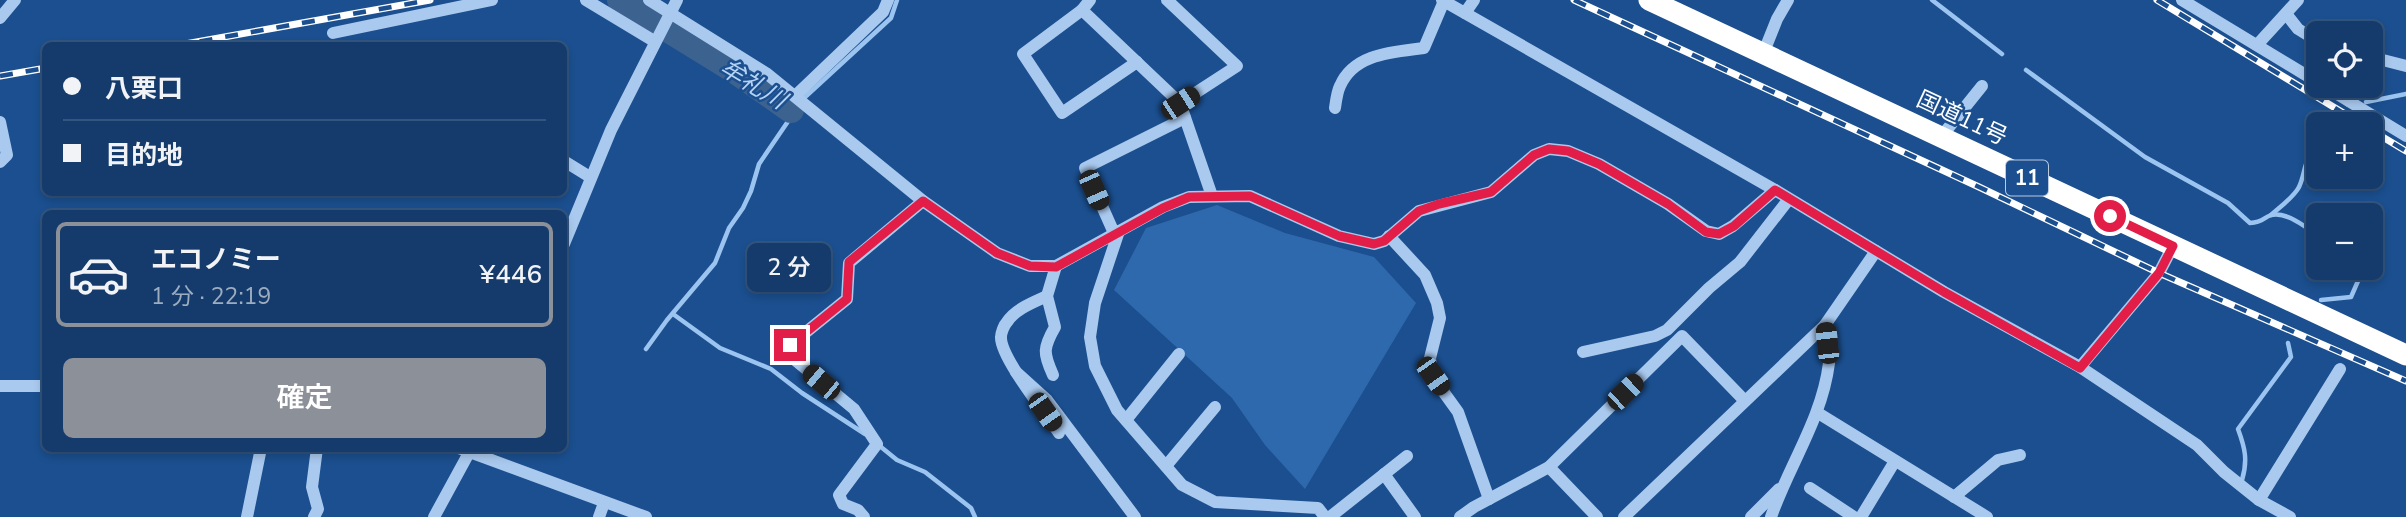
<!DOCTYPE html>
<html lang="ja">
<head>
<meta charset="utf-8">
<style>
	:root { --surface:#143b6b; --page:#214673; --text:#f1f3f6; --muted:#9dadc1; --line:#33557e; --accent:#8c9099 }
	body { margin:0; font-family:"Nunito Sans","Noto Sans JP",sans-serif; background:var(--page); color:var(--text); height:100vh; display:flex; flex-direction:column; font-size:26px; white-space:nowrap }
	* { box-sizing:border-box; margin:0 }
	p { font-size:23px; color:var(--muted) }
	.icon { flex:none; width:38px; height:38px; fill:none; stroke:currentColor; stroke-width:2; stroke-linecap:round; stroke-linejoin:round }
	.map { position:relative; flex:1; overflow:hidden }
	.panel { position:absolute; left:42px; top:210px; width:525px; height:242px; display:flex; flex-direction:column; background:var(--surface); border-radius:10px; box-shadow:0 4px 10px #0003,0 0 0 2px var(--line) }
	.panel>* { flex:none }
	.top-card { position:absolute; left:42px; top:42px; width:525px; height:154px; border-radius:10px; box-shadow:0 4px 10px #0003,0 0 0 2px var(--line); display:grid; align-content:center; height:154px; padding:0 21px; background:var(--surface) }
	.fabs { position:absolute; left:2306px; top:21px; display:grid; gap:14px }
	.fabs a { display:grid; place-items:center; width:77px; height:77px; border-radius:10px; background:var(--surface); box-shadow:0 4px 10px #0003,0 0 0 2px var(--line); font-size:35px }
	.end { position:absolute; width:32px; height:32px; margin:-16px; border:9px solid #e11d48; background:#fff; box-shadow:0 0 0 4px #fff }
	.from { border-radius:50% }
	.bubble { position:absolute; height:49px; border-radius:10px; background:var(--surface); box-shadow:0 4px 10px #0003,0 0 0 2px var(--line); font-size:23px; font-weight:600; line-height:49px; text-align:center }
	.car { position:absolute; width:21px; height:42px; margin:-21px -10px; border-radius:9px; box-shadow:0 0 5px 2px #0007; background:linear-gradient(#222 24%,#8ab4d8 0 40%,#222 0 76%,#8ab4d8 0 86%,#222 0) }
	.top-card b { display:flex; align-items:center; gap:24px; height:66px; font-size:26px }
	.top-card b+b { border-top:2px solid var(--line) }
	.top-card i { width:18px; height:18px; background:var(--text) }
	ul { padding:12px 0 0; list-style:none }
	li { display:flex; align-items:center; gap:21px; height:105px; margin:0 14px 10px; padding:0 7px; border:4px solid transparent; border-radius:10px }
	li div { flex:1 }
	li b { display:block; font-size:26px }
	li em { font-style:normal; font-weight:600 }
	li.current { border-color:var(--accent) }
	li>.icon { width:63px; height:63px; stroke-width:1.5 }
	.action { display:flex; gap:14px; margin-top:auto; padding:14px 21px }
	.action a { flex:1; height:80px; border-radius:10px; background:var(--accent); color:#fff; font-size:28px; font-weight:600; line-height:80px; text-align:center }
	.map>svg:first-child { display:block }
	.green { fill:#2e69ad }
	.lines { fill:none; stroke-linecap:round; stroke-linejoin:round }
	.stream { stroke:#9cc4f0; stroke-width:4.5 }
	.river { stroke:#3c6290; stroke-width:26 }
	.minor { stroke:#a9c9ee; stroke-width:12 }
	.highway { stroke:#fff; stroke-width:21 }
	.rail-casing { stroke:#fff; stroke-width:7 }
	.rail { stroke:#1b4f8f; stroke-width:4.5; stroke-dasharray:13; stroke-linecap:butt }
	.route { stroke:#e11d48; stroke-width:9 }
	.labels { text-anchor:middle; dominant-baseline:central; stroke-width:5; stroke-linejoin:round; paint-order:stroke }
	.shield { fill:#1b4f8f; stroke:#bbcadd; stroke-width:2 }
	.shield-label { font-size:21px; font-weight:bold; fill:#fff }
	.street-label { font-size:23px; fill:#fff; stroke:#1b4f8f }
	.water-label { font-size:24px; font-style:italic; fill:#b5d3f5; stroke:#1b4f8f }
</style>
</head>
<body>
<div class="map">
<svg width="2406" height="517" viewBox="0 0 2406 517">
	<rect width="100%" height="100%" fill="#1b4f8f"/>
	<path class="green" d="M1217,205L1285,233L1374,257L1416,303L1305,489L1265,445L1232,398L1114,290L1146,228Z"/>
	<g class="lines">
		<g class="stream">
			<path d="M1932,0L2002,54"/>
			<path d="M2026,70L2145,157L2228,203L2250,223C2263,222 2263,218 2271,215C2287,211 2306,228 2319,236"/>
			<path d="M2366,102L2406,94"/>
			<path d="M2348,124L2356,114"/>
			<path d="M2271,215C2280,207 2294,197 2299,187C2306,173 2303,156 2319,148"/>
			<path d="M2321,300L2351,297L2358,281L2353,268"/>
			<path d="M673,314L720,348L771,369L802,393L865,434"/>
			<path d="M646,349L667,320L715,263L729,228L743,208L751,191L759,164L791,117V110L891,18L897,0"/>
			<path d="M881,447L897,460L925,472L971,508L975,517"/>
			<path d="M2242,480C2248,460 2245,448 2238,429L2291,357L2288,343"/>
		</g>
		<path class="river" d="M620,0L737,72L791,110"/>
		<g class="minor">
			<path d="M586,0L654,41"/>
			<path d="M649,0L766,73L923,201L997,253L1030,266H1056L1163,207L1189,197L1250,196L1339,236L1374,244L1384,241L1419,211L1491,192L1534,155L1549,149L1568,151L1599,164L1668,204L1706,231L1719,234L1733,226L1775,190"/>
			<path d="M1090,0L1082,10L1023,54L1062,113L1137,62"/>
			<path d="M1167,0L1237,66L1180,103"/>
			<path d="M1442,0L1775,190L1944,292L2080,367L2197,445L2224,472L2259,500L2290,517"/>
			<path d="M2182,0L2319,83"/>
			<path d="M1082,10L1180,103L1212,196"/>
			<path d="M1465,13L1474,0"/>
			<path d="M2287,15L2298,29L2319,42"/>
			<path d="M0,18L15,0"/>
			<path d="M333,33L492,0"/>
			<path d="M2257,45L2298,0"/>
			<path d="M1763,54L1777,19L1788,0"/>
			<path d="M2371,57L2406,66"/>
			<path d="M2324,86L2406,136"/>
			<path d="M796,95L883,12L888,0"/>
			<path d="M2349,101L2360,86"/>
			<path d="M1335,108C1336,101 1337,92 1340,86C1354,53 1394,52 1424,48L1444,1"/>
			<path d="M0,122L7,155L0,162"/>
			<path d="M1941,137L1982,86"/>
			<path d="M564,161L590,177"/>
			<path d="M1119,231L1095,303L1090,337L1095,366L1117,410L1182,485L1215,502L1318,508L1325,517"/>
			<path d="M1114,233L1085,168L1185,118"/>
			<path d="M1389,236L1425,275L1437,303L1440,318L1430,358L1432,376L1458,412L1489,499"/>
			<path d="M564,244L611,130L677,0"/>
			<path d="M1047,296C1034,302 1015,309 1007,322C1004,325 1001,333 1001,337C1000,357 1046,414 1059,433"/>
			<path d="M1583,352L1655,336L1667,330L1709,288L1740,262L1789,199"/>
			<path d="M2080,367L2159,273L2173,246"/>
			<path d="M1016,372L1047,400L1135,517"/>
			<path d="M1053,375C1043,353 1043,348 1055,327L1047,296L1056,266"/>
			<path d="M0,386H46"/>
			<path d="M1818,413L1987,517"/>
			<path d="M1126,420L1179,354"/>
			<path d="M459,448L646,517"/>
			<path d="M1166,466L1215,407"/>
			<path d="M1549,467L1597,517"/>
			<path d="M1384,474L1415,517"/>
			<path d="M1810,488L1854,517"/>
			<path d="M1954,497L1998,460L2020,455"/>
			<path d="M2259,500L2340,369"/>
			<path d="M247,517L261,448"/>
			<path d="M314,517L318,509L312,487L317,448"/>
			<path d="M434,517L470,451"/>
			<path d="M599,517L604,503"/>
			<path d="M864,517L858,510L843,504L839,495L877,444L854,409L789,355L790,345L847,299L849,263L923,201"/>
			<path d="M1330,517L1407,456"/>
			<path d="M1460,517L1474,507L1549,467L1682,336L1745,401"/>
			<path d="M1624,517L1825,325"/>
			<path d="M1751,517L1779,489"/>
			<path d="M1771,517C1789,465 1822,419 1829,363C1830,351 1827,337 1825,325L1876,251"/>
			<path d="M1861,517L1895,461"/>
		</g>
		<path class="highway" d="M1649,0L2406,355"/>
		<g class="rail-casing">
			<g id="rail">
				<path d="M1574,0L1979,187L2159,273L2406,381"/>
				<path d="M2157,0L2350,117"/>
				<path d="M174,46L430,0"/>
				<path d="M0,76L46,68"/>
				<path d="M2371,130L2406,151"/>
			</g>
		</g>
		<use href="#rail" class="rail"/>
	</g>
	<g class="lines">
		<path class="route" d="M790,345L847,299L849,262L923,201L997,253L1030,266L1056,267L1163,208L1189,197L1250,196L1339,236L1374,244L1384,241L1419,211L1439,204L1491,192L1534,155L1549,149L1568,151L1599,164L1668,204L1706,232L1719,234L1734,226L1775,190L1944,292L2080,368L2159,273L2173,246L2110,216"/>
	</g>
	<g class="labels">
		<rect class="shield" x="2006" y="160.5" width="42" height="35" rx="5"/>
		<g class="shield-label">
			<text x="2027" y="178">11</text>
		</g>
		<g class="street-label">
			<text transform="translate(1962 118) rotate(25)">国道11号</text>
		</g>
		<g class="water-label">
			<text transform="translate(753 84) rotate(31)">牟礼川</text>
		</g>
	</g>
</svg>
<div class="fabs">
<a><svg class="icon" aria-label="locate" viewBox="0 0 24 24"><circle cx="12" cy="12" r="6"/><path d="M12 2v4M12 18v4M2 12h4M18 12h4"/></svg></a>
<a>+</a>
<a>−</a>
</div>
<i class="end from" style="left:2110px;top:216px"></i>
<i class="end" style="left:790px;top:345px"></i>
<div class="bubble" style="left:747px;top:243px;width:84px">2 分</div>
<i class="car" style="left:1180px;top:103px;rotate:57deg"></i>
<i class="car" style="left:1094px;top:190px;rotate:156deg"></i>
<i class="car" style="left:1827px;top:343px;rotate:354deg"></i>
<i class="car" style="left:1433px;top:376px;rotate:145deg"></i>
<i class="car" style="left:821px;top:382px;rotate:310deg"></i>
<i class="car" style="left:1625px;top:392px;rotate:46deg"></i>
<i class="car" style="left:1045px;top:412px;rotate:145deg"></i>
<div class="top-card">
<b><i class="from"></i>八栗口</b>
<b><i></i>目的地</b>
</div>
<section class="panel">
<ul>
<li class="current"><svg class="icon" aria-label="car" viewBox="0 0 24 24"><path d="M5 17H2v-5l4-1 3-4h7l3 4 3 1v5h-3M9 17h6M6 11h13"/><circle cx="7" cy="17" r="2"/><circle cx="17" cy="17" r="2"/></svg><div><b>エコノミー</b><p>1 分 · 22:19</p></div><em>¥446</em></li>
</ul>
<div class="action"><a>確定</a></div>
</section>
</div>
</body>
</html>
